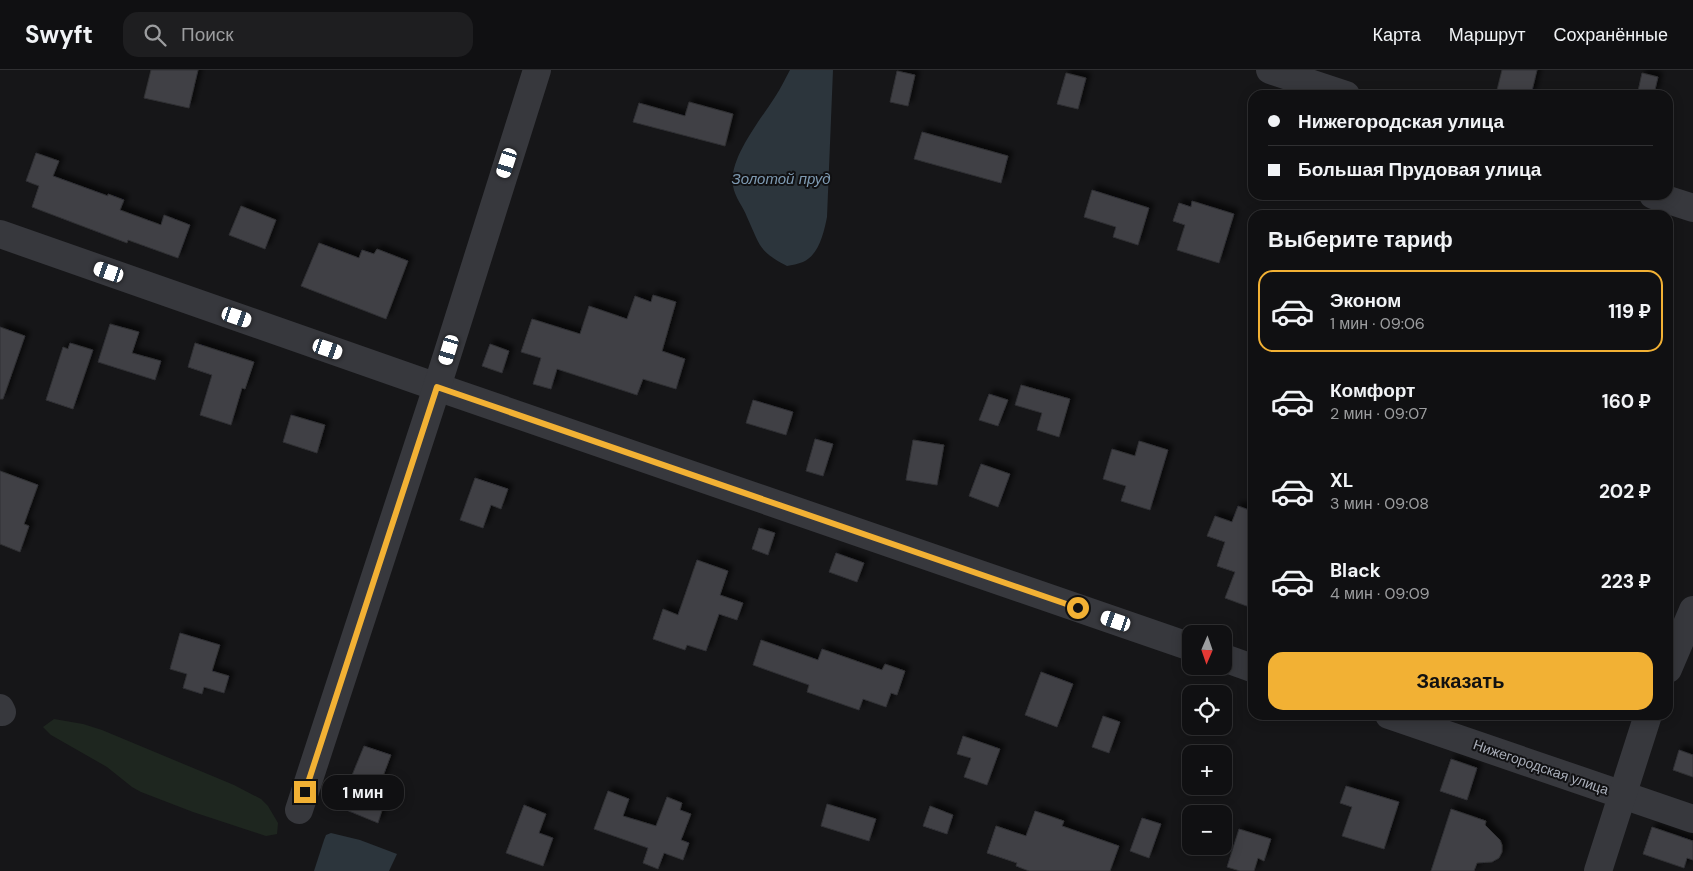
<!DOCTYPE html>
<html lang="ru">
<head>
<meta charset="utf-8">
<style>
	:root { --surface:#101012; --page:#1e1e20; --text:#f1f3f6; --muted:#9c9d9f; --line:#303032; --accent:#f2b134 }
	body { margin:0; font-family:"DM Sans",sans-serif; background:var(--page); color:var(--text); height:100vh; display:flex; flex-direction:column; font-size:19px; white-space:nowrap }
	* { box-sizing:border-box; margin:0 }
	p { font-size:16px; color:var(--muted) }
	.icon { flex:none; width:28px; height:28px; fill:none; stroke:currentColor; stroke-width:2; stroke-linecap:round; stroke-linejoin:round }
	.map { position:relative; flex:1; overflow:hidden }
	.drawer { position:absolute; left:1248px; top:140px; width:425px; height:510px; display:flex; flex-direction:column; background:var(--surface); border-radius:15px; box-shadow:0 2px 12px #0003,0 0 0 1px var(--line) }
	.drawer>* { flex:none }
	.guide { position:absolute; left:1248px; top:20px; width:425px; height:110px; border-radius:15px; box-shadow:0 2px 12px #0003,0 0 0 1px var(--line); display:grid; align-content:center; height:110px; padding:0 20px; background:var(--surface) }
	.needle { width:32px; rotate:182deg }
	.tools { position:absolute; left:1182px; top:555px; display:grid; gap:10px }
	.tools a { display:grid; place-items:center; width:50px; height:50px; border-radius:10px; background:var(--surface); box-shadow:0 2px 12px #0003,0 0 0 1px var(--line); font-size:25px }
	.end { position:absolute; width:22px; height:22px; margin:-11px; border:6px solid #f2b134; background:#111; box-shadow:0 0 0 2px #111 }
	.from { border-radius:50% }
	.bubble { position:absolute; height:35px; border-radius:15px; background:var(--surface); box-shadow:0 2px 12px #0003,0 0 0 1px var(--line); font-size:16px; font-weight:700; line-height:35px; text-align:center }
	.car { position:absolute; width:15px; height:30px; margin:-15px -8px; border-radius:6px; box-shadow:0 0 4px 1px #0007; background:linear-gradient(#fff 24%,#345 0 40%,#fff 0 76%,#345 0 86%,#fff 0) }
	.guide b { display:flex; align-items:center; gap:18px; height:48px; font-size:19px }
	.guide b+b { border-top:1px solid var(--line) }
	.guide i { width:12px; height:12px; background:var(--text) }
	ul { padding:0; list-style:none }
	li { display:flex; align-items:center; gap:15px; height:82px; margin:0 10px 8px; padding:0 10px; border:2px solid transparent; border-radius:15px }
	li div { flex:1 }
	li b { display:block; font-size:19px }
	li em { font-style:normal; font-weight:700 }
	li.selected { border-color:var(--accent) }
	li>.icon { width:45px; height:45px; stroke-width:1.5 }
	h2 { padding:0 20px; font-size:22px; line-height:60px }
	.action { display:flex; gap:10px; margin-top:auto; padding:10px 20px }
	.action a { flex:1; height:58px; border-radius:15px; background:var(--accent); color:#111; font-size:20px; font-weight:700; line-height:58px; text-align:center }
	header { display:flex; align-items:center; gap:30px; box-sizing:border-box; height:70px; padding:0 25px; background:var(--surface); border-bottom:1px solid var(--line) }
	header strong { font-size:24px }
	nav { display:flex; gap:28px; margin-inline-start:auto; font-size:18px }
	.search { width:350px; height:45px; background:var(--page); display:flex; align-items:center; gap:12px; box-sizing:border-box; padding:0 18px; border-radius:15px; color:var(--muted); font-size:19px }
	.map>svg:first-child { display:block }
	.green { fill:#1e261f }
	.water { fill:#2c353c }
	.building { fill:#404145; stroke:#303034; filter:url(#shadow) }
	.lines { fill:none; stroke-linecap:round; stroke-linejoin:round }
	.minor { stroke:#37383d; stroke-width:28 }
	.route { stroke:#f2b134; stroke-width:6 }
	.labels { text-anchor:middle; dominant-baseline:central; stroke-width:4; stroke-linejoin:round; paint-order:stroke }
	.street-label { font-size:14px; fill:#a8adb8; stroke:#111113 }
	.water-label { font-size:15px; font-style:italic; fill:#7f9bb3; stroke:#111113 }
</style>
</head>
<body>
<header>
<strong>Swyft</strong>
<div class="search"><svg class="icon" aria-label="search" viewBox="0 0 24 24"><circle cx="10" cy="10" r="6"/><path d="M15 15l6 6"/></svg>Поиск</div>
<nav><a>Карта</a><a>Маршрут</a><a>Сохранённые</a></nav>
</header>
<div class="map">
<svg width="1693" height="801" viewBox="0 0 1693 801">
	<defs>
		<filter id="shadow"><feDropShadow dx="4.5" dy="-4.5" stdDeviation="2.5" flood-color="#0009"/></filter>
	</defs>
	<rect width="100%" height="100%" fill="#161618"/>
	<path class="green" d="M54,649L83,654L102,660L234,715L261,729L268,736L278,753L277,764L266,766L193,742L141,722L132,717L107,697L51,665L43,657Z"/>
	<g class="water">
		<path d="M790,0H833L827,147C824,162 819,185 803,192C798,194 792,195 787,196C758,181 760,175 747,147C743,136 735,128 733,116C728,89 761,49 775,27C781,18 785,9 790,0Z"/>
		<path d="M331,763L360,770L397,784L389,801H314L324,770L326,765Z"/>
	</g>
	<g class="building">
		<path d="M151,0H198L189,38L144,28Z"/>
		<path d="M1502,0H1537L1531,25H1517L1497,20Z"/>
		<path d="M897,1L915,5L908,36L890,32Z"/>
		<path d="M1066,3L1086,8L1078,39L1057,34Z"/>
		<path d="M1642,3L1658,7L1654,24L1638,21Z"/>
		<path d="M689,32L733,44L725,76L633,52L639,33L685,46Z"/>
		<path d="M922,62L1008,86L1001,113L914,89Z"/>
		<path d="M36,83L59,91L53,106L108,126V124L124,130L120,140L161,155L164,145L190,155L178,188L128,170L127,173L32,137L39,116L26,111Z"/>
		<path d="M1092,120L1149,138L1138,175L1113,167L1116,157L1084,147Z"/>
		<path d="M1192,131L1234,144L1219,193L1177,180L1185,155L1173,151L1179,133L1191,137Z"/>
		<path d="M241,136L276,150L265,179L229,165Z"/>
		<path d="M319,173L359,188L362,180L374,184L377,179L408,191L386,249L301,216Z"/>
		<path d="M653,225L676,232L662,281L685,289L676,319L643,309L637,325L557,299L551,319L533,314L541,288L521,282L532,249L580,264L589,236L627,249L635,226L651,232Z"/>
		<path d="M110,254L139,262L132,283L161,291L155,310L98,292Z"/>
		<path d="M0,257L25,266L3,329H0Z"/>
		<path d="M70,273L93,280L73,339L46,330L63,277L68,279Z"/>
		<path d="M195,273L254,292L245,319L242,318L231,355L200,345L212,305L188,297Z"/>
		<path d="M490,274L509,281L502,303L482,296Z"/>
		<path d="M1021,315L1070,329L1059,367L1037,360L1042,343L1015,335Z"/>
		<path d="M989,324L1008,330L998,356L979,350Z"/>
		<path d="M753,330L793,342L786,365L746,353Z"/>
		<path d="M291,345L325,355L317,383L283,372Z"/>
		<path d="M815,369L833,374L823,406L806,401Z"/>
		<path d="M913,370L944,375L937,415L906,410Z"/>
		<path d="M1139,371L1168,380L1150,440L1121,431L1126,416L1103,409L1112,379L1135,386Z"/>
		<path d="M981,394L1010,404L998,437L969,426Z"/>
		<path d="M0,401L38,415L24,454L29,456L20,482L0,474Z"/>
		<path d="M475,408L508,419L501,439L491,435L483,458L460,450Z"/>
		<path d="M1238,436L1252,441V538L1225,528L1235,502L1217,496L1225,472L1207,466L1215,446L1232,452Z"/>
		<path d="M759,458L775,463L768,485L752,479Z"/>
		<path d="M836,483L864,493L857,512L829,502Z"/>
		<path d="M697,490L728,501L720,525L743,533L737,550L719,544L706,581L687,575L685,580L653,569L663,539L678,545Z"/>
		<path d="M180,563L220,575L212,601L229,606L224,623L204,617L202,624L183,618L187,604L170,599Z"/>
		<path d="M761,570L818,590L822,579L882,600L885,594L905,601L897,625L891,623L886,637L863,629L859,640L807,622L809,615L753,595Z"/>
		<path d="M1041,602L1073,614L1057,657L1025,645Z"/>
		<path d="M1103,646L1120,652L1109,683L1092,677Z"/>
		<path d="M963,666L1000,679L987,715L964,707L971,688L957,684Z"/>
		<path d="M364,676L391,685L379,717L388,721L378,753L339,737Z"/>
		<path d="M1679,680L1693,685V707L1673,700Z"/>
		<path d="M1451,689L1477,698L1467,730L1440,721Z"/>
		<path d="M1346,716L1399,732L1384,779L1342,766L1352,737L1340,733Z"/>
		<path d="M608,721L629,729L623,746L656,756L667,727L682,733L680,740L691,744L681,770L689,773L683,790L664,783L658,799L643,793L648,778L594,759Z"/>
		<path d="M827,734L876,749L869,771L821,756Z"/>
		<path d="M524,735L546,744L539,763L553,768L543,796L506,783Z"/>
		<path d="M930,736L953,745L947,764L923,756Z"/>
		<path d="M1451,739L1486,751L1485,755L1500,770L1502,775V782L1499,788L1492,792L1477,793L1474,801H1431Z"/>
		<path d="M1035,741L1064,751L1062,756L1119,776L1110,801H1029L1016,796L1017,793L987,783L996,756L1026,766Z"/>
		<path d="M1142,748L1161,754L1149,788L1130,781Z"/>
		<path d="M1652,757L1693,771V790L1687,788L1684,798L1643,784Z"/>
		<path d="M1239,759L1271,769L1264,791L1258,788L1254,801H1240L1227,797Z"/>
	</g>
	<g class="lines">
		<g class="minor">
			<path d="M1270,0L1346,25"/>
			<path d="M1653,125L1693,138"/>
			<path d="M0,164L437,317L1191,577"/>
			<path d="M1224,588L1252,598"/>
			<path d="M1668,599L1693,540"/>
			<path d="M0,638L2,642"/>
			<path d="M1389,645L1693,749"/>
			<path d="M299,740L437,317L537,0"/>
			<path d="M1598,801L1648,645"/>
		</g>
	</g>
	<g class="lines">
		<path class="route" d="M305,722L437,317L1078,538"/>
	</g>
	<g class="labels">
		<g class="street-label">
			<text transform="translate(1541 697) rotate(19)">Нижегородская улица</text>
		</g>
		<g class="water-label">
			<text x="781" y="109">Золотой пруд</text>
		</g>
	</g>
</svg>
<div class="tools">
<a><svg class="needle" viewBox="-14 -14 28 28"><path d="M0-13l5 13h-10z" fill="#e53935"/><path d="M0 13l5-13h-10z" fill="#9c9d9f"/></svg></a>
<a><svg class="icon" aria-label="locate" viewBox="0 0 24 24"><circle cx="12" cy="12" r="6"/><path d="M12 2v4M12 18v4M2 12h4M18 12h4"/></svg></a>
<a>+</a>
<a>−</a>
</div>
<i class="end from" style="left:1078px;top:538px"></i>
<i class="end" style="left:305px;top:722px"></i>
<div class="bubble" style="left:322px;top:705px;width:82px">1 мин</div>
<i class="car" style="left:507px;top:93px;rotate:198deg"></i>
<i class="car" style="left:109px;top:202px;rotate:289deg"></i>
<i class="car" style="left:237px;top:247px;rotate:109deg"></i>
<i class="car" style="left:328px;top:279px;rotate:109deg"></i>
<i class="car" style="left:449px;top:280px;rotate:197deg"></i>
<i class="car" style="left:1116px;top:551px;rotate:289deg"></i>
<div class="guide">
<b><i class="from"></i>Нижегородская улица</b>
<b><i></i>Большая Прудовая улица</b>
</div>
<section class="drawer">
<h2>Выберите тариф</h2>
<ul>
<li class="selected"><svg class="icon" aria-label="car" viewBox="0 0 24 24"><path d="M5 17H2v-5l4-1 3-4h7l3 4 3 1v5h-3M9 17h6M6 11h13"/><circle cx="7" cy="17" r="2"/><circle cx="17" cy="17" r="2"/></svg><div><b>Эконом</b><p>1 мин · 09:06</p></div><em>119 ₽</em></li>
<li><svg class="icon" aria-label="car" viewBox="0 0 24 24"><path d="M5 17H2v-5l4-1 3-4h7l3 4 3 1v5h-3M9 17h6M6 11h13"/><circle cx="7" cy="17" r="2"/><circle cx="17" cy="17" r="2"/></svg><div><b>Комфорт</b><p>2 мин · 09:07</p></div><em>160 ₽</em></li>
<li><svg class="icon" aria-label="car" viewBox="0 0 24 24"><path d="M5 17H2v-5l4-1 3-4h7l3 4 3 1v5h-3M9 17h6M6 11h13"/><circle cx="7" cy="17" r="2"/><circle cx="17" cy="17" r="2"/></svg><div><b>XL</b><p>3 мин · 09:08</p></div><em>202 ₽</em></li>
<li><svg class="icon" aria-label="car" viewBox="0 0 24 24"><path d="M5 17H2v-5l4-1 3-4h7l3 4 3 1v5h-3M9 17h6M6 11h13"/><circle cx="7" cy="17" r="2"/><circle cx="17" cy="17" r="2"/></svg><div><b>Black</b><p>4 мин · 09:09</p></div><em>223 ₽</em></li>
</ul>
<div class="action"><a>Заказать</a></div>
</section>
</div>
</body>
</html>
